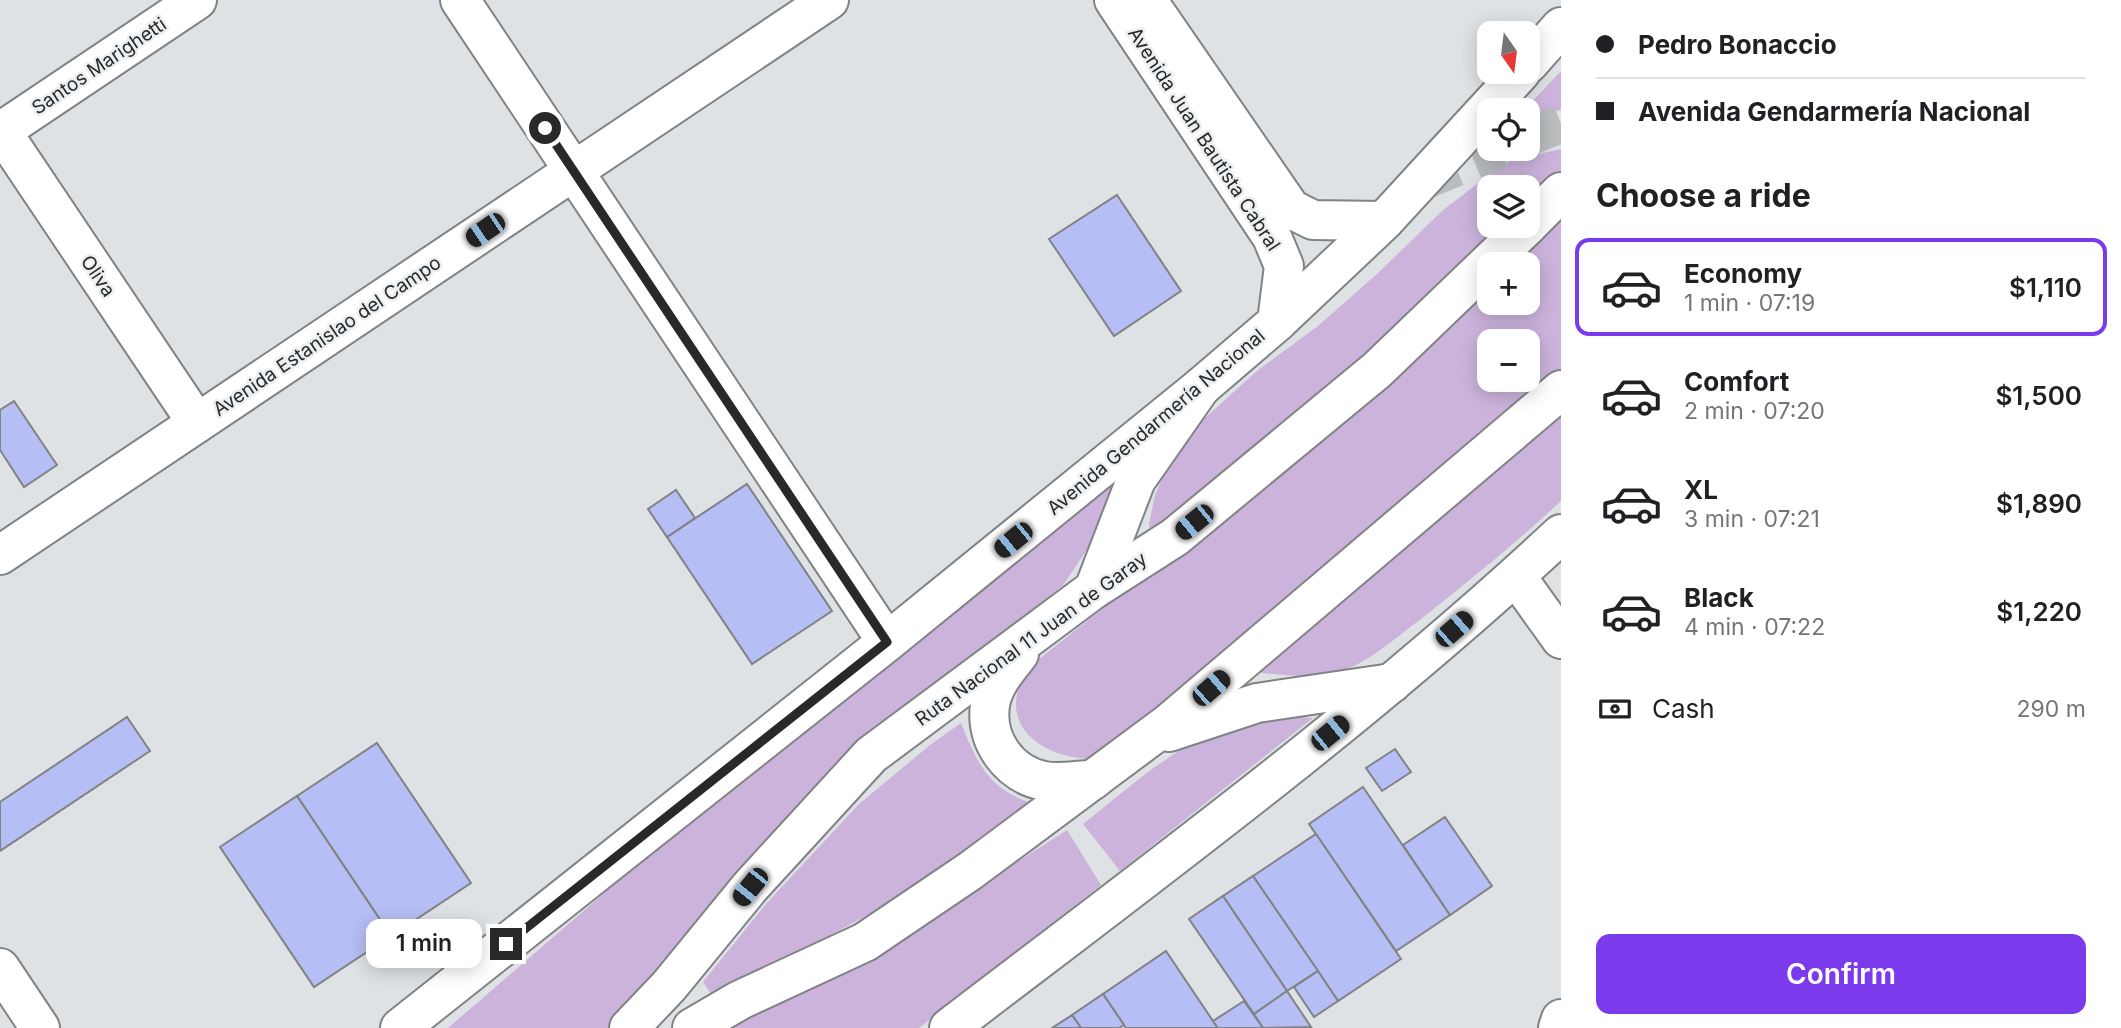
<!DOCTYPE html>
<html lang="en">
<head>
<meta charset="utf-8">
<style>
	:root { --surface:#fff; --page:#f2f2f2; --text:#202124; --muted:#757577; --line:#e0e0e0; --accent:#7c3aed }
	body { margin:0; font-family:Inter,sans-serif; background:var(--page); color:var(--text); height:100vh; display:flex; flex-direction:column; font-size:26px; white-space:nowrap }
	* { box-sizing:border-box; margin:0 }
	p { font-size:23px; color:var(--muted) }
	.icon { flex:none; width:38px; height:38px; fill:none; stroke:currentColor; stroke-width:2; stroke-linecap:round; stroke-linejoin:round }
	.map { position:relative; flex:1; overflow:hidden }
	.side { display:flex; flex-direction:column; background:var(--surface); width:560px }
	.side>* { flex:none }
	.top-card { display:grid; align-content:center; height:154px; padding:0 35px; background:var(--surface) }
	.needle { width:46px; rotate:166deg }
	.tools { position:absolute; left:1477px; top:21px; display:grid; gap:14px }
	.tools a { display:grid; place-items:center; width:63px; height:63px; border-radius:14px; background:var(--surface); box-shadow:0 4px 18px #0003; font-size:35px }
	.end { position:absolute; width:32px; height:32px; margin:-16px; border:9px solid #28292a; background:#fff; box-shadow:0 0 0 4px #fff }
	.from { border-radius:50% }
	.bubble { position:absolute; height:49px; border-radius:14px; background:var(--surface); box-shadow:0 4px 18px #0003; font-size:23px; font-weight:600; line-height:49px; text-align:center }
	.car { position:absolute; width:21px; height:42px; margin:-21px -10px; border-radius:9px; box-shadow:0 0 5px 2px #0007; background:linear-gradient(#222 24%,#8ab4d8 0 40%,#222 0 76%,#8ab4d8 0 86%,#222 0) }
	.top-card b { display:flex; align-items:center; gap:24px; height:66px; font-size:26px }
	.top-card b+b { border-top:2px solid var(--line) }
	.top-card i { width:18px; height:18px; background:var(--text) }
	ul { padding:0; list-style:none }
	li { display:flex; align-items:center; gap:21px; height:98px; margin:0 14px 10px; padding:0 21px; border:4px solid transparent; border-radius:14px }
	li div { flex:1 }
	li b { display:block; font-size:26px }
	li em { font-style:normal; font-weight:600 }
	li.current { border-color:var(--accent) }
	li>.icon { width:63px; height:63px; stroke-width:1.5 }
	h2 { padding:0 35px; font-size:32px; line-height:84px }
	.pay { display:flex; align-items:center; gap:18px; height:77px; padding:0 35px; font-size:26px }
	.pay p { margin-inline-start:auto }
	.cta { display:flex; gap:14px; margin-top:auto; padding:14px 35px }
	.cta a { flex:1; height:80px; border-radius:14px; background:var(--accent); color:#fff; font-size:28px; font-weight:600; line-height:80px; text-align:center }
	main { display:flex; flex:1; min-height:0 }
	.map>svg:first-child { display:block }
	.green { fill:#ccb3dc; fill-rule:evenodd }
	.building { fill:#b5bef5; stroke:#828285; stroke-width:2 }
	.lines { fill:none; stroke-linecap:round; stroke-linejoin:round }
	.highway-tunnel { stroke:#babdbf; stroke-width:38; stroke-dasharray:38 19; stroke-linecap:butt }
	.minor-casing { stroke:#808385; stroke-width:42 }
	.major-casing { stroke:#808385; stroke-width:42 }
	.highway-casing { stroke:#808385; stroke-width:42 }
	.minor { stroke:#fff; stroke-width:38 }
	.major { stroke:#fff; stroke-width:38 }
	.highway { stroke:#fff; stroke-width:38 }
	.route { stroke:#28292a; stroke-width:9 }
	.labels { text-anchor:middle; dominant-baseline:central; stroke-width:5; stroke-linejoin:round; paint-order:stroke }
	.street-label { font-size:19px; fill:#28292a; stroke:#eceff1 }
</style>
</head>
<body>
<main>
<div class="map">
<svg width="1561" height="1028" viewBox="0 0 1561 1028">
	<rect width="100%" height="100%" fill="#dfe2e4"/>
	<g class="green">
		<path d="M1561,71V110L1528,116V110H1524Z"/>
		<path d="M1561,149V180L1528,216V187H1489V226H1518L1151,537L1149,524L1155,495L1168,464L1185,436L1258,370L1318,326L1378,273L1443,210L1498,168L1512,160Z"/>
		<path d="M1561,214V375L1195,687L1089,759C1035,756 994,720 1029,667L1329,429L1489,286V303H1528V264H1512ZM1489,341H1528V380H1489Z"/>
		<path d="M1561,411V501C1516,543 1469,581 1421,619C1395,638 1371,661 1340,672C1319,679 1277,675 1254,672Z"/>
		<path d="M1113,474L1114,491L1102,527L1064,584L969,664L619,1028H448L609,889Z"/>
		<path d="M1290,716L1313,718L1120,871L1083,824C1133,785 1180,739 1242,723C1257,719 1274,718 1290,716Z"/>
		<path d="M961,723C978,765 988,788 1033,804L923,885L714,998L703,982L765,905L859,804L930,745Z"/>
		<path d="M1067,830L1101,885L919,1028H725L883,948Z"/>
	</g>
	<g class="building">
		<path d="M1117,195L1181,291L1114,336L1049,239Z"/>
		<path d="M14,401L57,465L24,487L0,450V410Z"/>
		<path d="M747,484L832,611L752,664L667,537Z"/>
		<path d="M676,490L695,518L667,537L648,509Z"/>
		<path d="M127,717L150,751L0,851V802Z"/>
		<path d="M377,743L471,883L391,936L297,796Z"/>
		<path d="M1395,749L1411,772L1382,791L1366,768Z"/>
		<path d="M1363,787L1450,915L1396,951L1309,824Z"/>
		<path d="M297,796L391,936L314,987L220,847Z"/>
		<path d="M1445,817L1492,886L1450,915L1403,845Z"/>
		<path d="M1316,834L1401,959L1338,1001L1253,876Z"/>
		<path d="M1253,876L1318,971L1287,991L1223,896Z"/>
		<path d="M1223,896L1287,991L1254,1014L1189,919Z"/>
		<path d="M1166,951L1213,1021L1218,1028H1126L1103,994Z"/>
		<path d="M1318,971L1338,1001L1314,1017L1294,987Z"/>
		<path d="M1287,991L1311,1027L1263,1028L1254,1014Z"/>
		<path d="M1103,994L1124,1025L1119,1028H1081L1072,1015Z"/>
		<path d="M1244,1001L1263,1028H1218L1213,1021Z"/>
		<path d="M1072,1015L1081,1028H1052Z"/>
	</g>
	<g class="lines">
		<g class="highway-tunnel">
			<path d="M1528,137L1561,124"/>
			<path d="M1421,182L1500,149"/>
		</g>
		<g class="minor-casing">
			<g id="minor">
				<path d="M460,0L887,642"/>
				<path d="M0,129L197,423"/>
				<path d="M0,132L197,0"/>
				<path d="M0,968L40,1028"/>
				<path d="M1558,1028L1561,1019"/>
			</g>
		</g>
		<g class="major-casing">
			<g id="major">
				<path d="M1114,0L1272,237L1284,266L1277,322"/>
				<path d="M1147,0L1291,209L1313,220L1384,221"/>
				<path d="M1528,64L1561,27"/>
				<path d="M0,555L829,0"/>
				<path d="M1516,576L1561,639"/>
				<path d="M400,1028L887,642L1201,387L1277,322L1384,221L1521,72"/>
				<path d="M949,1028C1157,869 1369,713 1561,534"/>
			</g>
		</g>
		<g class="highway-casing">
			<g id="highway">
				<path d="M1528,225L1561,192"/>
				<path d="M1094,589L1136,480L1201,387"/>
				<path d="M1019,654C1007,669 993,685 990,705C985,741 1009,774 1044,781C1059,784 1078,780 1093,780"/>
				<path d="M1169,732L1257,703L1392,683"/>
				<path d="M629,1028L669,986L750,887L871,755L1094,589L1175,537L1377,370L1527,226"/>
				<path d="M692,1028L740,1000L865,942L970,871L1169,723L1561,390"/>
			</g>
		</g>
		<use href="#minor" class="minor"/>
		<use href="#major" class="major"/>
		<use href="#highway" class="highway"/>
	</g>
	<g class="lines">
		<path class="route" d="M506,944L887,642L545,128"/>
	</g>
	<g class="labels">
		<g class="street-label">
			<text transform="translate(99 66) rotate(-34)">Santos Marighetti</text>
			<text transform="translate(1204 139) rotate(57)">Avenida Juan Bautista Cabral</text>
			<text transform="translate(98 276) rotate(56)">Oliva</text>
			<text transform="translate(327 336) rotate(-34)">Avenida Estanislao del Campo</text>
			<text transform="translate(1156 422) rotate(-40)">Avenida Gendarmería Nacional</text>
			<text transform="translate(1031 639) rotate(-36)">Ruta Nacional 11 Juan de Garay</text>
		</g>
	</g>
</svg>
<div class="tools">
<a><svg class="needle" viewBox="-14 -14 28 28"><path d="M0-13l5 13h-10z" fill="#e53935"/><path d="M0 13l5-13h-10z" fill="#757577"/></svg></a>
<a><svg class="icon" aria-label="locate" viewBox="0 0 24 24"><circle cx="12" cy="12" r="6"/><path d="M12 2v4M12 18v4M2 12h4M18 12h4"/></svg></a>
<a><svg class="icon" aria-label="layers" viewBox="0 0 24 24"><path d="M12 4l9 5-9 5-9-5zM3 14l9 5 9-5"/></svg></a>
<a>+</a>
<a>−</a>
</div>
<i class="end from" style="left:545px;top:128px"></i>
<i class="end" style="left:506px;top:944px"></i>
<div class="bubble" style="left:366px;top:919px;width:116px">1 min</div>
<i class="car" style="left:485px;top:230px;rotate:236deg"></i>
<i class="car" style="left:1194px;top:522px;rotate:231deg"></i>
<i class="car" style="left:1013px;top:540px;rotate:231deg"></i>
<i class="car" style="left:1454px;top:629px;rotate:49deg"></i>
<i class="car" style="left:1211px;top:688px;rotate:49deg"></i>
<i class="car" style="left:1330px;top:733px;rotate:51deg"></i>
<i class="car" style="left:750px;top:887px;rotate:219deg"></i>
</div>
<section class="side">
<div class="top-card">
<b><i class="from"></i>Pedro Bonaccio</b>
<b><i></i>Avenida Gendarmería Nacional</b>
</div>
<h2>Choose a ride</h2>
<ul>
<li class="current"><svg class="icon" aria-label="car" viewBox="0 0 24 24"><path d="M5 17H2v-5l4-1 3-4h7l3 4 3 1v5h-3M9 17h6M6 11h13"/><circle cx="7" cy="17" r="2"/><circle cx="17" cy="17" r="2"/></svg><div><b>Economy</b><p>1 min · 07:19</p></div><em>$1,110</em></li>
<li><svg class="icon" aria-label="car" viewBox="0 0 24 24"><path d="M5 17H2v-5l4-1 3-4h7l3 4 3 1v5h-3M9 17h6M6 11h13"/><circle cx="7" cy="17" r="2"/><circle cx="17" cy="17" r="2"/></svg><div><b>Comfort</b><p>2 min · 07:20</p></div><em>$1,500</em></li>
<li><svg class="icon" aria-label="car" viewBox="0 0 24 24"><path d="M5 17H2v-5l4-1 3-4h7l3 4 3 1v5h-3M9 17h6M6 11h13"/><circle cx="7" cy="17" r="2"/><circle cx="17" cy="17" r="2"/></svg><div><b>XL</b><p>3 min · 07:21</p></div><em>$1,890</em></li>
<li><svg class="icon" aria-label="car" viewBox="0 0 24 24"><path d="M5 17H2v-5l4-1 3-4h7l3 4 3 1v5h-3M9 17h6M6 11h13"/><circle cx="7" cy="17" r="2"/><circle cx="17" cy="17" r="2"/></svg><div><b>Black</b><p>4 min · 07:22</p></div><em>$1,220</em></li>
</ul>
<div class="pay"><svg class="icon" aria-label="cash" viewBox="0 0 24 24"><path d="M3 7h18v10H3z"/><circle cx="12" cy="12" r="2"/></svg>Cash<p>290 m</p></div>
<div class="cta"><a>Confirm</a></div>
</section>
</main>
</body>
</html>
